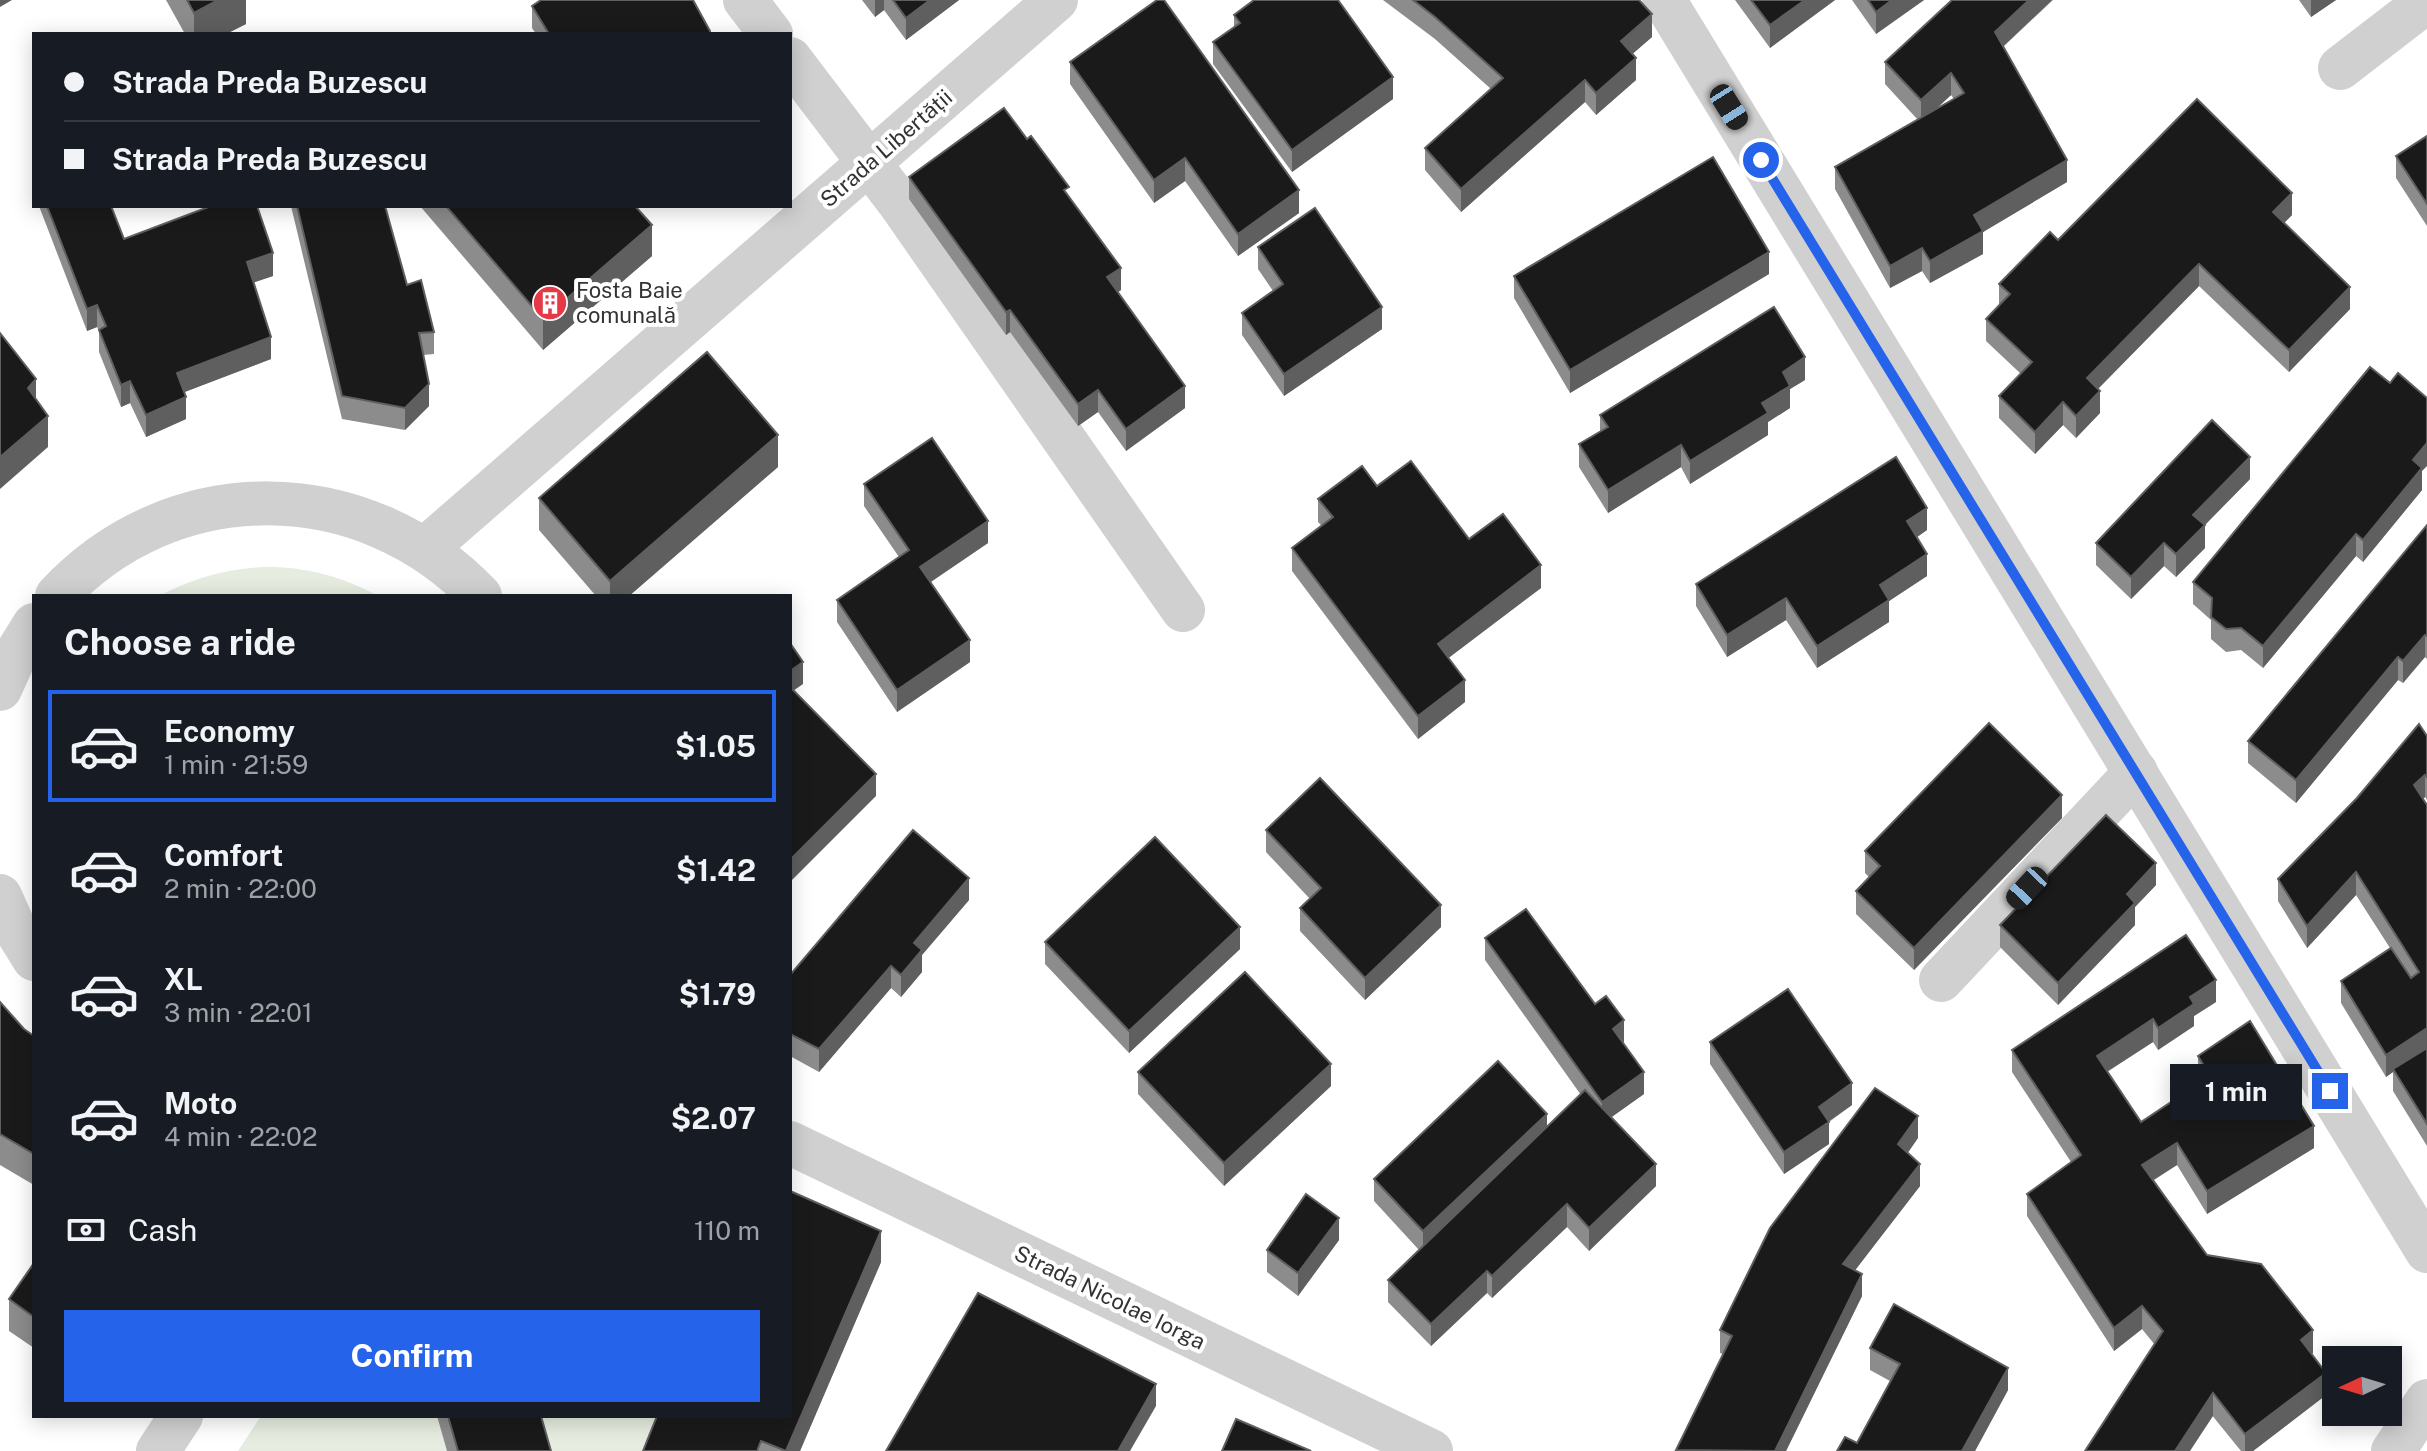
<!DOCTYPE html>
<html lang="en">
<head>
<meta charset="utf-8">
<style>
	:root { --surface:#171b24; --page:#242831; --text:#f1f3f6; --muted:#9ea1a6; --line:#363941; --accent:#2563eb }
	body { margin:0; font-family:"Public Sans",sans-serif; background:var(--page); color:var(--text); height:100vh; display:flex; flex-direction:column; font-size:30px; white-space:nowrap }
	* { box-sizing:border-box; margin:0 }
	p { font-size:26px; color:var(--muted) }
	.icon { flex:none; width:44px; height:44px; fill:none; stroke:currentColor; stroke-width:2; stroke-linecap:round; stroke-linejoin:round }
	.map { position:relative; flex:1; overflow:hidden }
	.panel { position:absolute; left:32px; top:594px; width:760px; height:824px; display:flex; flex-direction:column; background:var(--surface); border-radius:0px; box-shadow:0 4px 20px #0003 }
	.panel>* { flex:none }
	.top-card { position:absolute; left:32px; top:32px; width:760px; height:176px; border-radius:0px; box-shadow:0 4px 20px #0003; display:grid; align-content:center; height:176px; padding:0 32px; background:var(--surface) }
	.needle { width:52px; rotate:266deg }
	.fabs { position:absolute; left:2322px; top:1346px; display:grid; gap:16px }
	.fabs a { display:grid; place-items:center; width:80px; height:80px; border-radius:0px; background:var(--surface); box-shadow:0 4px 20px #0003; font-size:40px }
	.end { position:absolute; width:36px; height:36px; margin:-18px; border:10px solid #2563eb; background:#fff; box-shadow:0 0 0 4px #fff }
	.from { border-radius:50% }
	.bubble { position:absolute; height:56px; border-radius:0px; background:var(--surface); box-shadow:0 4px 20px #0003; font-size:26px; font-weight:700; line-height:56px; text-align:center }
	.car { position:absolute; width:24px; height:48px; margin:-24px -12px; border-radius:10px; box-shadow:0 0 6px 2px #0007; background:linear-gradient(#222 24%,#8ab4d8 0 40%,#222 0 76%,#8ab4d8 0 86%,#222 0) }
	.top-card b { display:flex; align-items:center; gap:28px; height:76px; font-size:30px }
	.top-card b+b { border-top:2px solid var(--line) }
	.top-card i { width:20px; height:20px; background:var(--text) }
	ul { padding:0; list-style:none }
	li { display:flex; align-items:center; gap:24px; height:112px; margin:0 16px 12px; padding:0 16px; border:4px solid transparent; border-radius:0px }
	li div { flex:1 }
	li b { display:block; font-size:30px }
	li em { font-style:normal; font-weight:700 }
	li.current { border-color:var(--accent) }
	li>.icon { width:72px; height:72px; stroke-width:1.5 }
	h2 { padding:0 32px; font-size:36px; line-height:96px }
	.pay { display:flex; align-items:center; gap:20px; height:88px; padding:0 32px; font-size:30px }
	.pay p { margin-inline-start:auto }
	.action { display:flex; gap:16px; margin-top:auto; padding:16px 32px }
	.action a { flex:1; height:92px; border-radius:0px; background:var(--accent); color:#fff; font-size:32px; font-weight:700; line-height:92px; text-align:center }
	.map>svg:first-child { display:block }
	.green { fill:#e6ecdf }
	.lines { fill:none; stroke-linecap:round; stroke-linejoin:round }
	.minor { stroke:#d0d0d0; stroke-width:44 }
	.wall { fill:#8c8c8c; fill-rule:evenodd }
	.shaded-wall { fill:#5f5f5f }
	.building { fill:#1a1a1a; stroke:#5f5f5f; stroke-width:2 }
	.route { stroke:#2563eb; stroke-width:10 }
	.labels { text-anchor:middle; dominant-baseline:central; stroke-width:8; stroke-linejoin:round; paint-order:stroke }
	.street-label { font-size:22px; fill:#333; stroke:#fff }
	.poi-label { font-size:22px; fill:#333; stroke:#fff; text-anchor:start }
</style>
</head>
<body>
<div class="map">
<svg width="2427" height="1451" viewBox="0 0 2427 1451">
	<rect width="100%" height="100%" fill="#fff"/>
	<g class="green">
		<path d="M267,567C308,567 343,577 378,596H159C193,578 229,568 267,567Z"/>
		<path d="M261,1416H437L447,1451H238Z"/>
		<path d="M530,1416H671L656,1451H540Z"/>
	</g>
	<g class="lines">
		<g class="minor">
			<path d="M745,0L771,34"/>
			<path d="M1664,0L2427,1251"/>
			<path d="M790,59L901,205L1183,610"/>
			<path d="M2340,68L2427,1"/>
			<path d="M425,549L1056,0"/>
			<path d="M57,596C173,471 364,474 480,596"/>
			<path d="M0,689L15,656L34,625"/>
			<path d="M0,896L13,925L34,959"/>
			<path d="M1941,980L2136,772"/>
			<path d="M790,1143L1431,1451"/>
			<path d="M158,1451L181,1416"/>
			<path d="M2393,1451L2427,1401"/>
		</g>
	</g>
	<g class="wall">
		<path d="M166,0H246V24L226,34H185Z"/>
		<path d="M862,0H959L906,40L884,10L875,17Z"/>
		<path d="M1383,0H1639L1652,37L1632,54L1636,80L1596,115L1585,102L1461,212L1425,170V148L1491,89L1435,39Z"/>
		<path d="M1735,0H1835L1770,48Z"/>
		<path d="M1852,0H1924L1876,34Z"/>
		<path d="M1952,0H2053L2003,47L2067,182L1983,232V254L1930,283L1922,271L1890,288L1835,189V167L1918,120L1885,84V62ZM1951,95L1954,99L1935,110Z"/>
		<path d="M2299,0H2336L2311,17Z"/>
		<path d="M532,6L710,34H536L532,28Z"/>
		<path d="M1234,15L1393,99L1292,172L1213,64V42L1234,28Z"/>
		<path d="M1070,62L1299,213L1238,256L1185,181L1154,203L1070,84Z"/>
		<path d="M2427,136V226L2396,178V156Z"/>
		<path d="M909,177L1069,196L1121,290L1118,292L1185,408L1126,451L1098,412L1078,426L1010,332L1006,335L909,199Z"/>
		<path d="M39,206H111L124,239L273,276L253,282L271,359L184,392L186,419L146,437L130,403L121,407L99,352V331L97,327L87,331Z"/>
		<path d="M291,206H385L407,285L434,332V354L423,355L429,406L405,430L342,419Z"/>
		<path d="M420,206H635L652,256L543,350Z"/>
		<path d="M2292,215L2284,223L2350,309L2289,372L2199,286L2098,389L2100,413L2076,438L2063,425L2035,454L1999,418V396L2021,374L1986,341V319L1999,305V284L2058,240Z"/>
		<path d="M1258,247L1382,329L1284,396L1242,335V313L1273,291L1258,269Z"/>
		<path d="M1769,274L1570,393L1514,298V276Z"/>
		<path d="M1805,380L1790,389V408L1768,422V435L1690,484L1681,467L1608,513L1579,467V444L1600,432V415Z"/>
		<path d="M778,467L629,596H596L539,530V498Z"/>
		<path d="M2422,471V490L2363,562L2356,556L2263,668L2241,650L2226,652L2211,639V620L2193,604V582Z"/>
		<path d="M2250,479L2205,525V548L2176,577L2164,566L2131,599L2096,565V543Z"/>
		<path d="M864,484L988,543L931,582L970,662L897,712L837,622V600L899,557L864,506Z"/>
		<path d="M1377,486L1469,539L1541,588L1448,658L1465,702L1418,739L1292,571V548L1322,526L1318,522V499Z"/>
		<path d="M2427,525V659L2425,657L2403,683L2398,680L2296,803L2248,763V741Z"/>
		<path d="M1927,530L1917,537L1927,576L1889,601V622L1817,668L1786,620L1727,657L1696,606V584Z"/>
		<path d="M2427,736V800L2425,797L2423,799L2427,805V1146L2393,1091V1072L2386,1077L2341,1003V981L2390,948L2356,895L2307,948L2278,901V879Z"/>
		<path d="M2062,818L1914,970L1856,914V891L1869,877L1865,873V851Z"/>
		<path d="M1266,830L1441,927L1365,1000L1300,931V908L1310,899L1266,852Z"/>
		<path d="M2156,885L2135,907V925L2058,1005L2000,947V925Z"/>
		<path d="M969,900L922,955V972L901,997L891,988L819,1072L790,1056V975Z"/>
		<path d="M1485,938L1624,1043L1644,1094L1611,1117L1656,1186L1589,1251L1567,1227L1492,1298L1487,1293L1431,1346L1388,1302V1280L1419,1250L1374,1201V1179L1547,1127L1581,1095L1485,960Z"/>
		<path d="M1045,942L1240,949L1129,1053L1045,964Z"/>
		<path d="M0,1002L24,1029L34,1036V1185L0,1165Z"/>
		<path d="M2216,1002L2194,1016V1026L2158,1050L2153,1042L2107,1072L2141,1122L2200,1083L2198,1078V1056L2314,1148L2207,1214L2177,1165L2154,1180L2207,1255L2313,1353L2312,1354L2326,1395L2253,1451H2241L2142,1329L2114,1351L2027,1216V1194L2071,1162L2012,1072V1050Z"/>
		<path d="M1710,1042L1852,1105L1829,1122V1144L1784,1174L1710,1064Z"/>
		<path d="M1138,1072L1331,1086L1224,1186L1138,1094Z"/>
		<path d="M1918,1138L1907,1153L1920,1186L1855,1270L1862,1296L1786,1451H1676L1723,1354L1720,1353V1330Z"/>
		<path d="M1339,1240L1298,1296L1267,1272V1250Z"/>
		<path d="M881,1262L800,1451H643Z"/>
		<path d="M34,1263V1348L9,1331V1299Z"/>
		<path d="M1870,1348L2008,1390L1975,1451H1837L1857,1443L1890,1381L1870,1370Z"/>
		<path d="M437,1416H541L551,1451H447Z"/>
	</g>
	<g class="shaded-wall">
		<path d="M0,0H12L0,7Z"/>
		<path d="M218,0H246V24L226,34H194V13Z"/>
		<path d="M875,0H884V10L875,17Z"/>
		<path d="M930,0H959L906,40V18Z"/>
		<path d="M1805,0H1835L1770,48V25Z"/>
		<path d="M1892,0H1924L1876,34V12Z"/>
		<path d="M2029,0H2052L1995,54V32Z"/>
		<path d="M2311,0H2336L2311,17Z"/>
		<path d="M1652,14V37L1621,64V41Z"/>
		<path d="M1636,58V80L1596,115V93Z"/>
		<path d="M1951,73V95L1921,123V100Z"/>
		<path d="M1393,77V99L1292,172V150Z"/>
		<path d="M1585,80V102L1461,212V189Z"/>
		<path d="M1185,158V181L1154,203V180Z"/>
		<path d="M2067,160V182L1983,232V254L1930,283V261L1974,215Z"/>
		<path d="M1299,190V213L1238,256V234Z"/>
		<path d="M2292,193V215L2273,234V212Z"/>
		<path d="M652,225V256L543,350V319Z"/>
		<path d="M1922,248V271L1890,288V266Z"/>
		<path d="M1769,252V274L1570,393V370Z"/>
		<path d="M273,253V276L247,285V262Z"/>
		<path d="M2199,264V286L2087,400V378Z"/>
		<path d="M1121,268V290L1107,300V277Z"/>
		<path d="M2350,287V309L2289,372V350Z"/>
		<path d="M97,305V327L87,331V309Z"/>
		<path d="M1382,307V329L1284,396V374Z"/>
		<path d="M1010,310V332L1006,335V312Z"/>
		<path d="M271,337V359L177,395V373Z"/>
		<path d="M1805,357V380L1790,389V408L1768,422V435L1690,484V461L1762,403L1783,372Z"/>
		<path d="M36,379V410L28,388Z"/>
		<path d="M130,381V403L121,407V385Z"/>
		<path d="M429,384V406L405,430V408Z"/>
		<path d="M1185,386V408L1126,451V429Z"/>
		<path d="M1098,390V412L1078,426V404Z"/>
		<path d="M2100,391V413L2076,438V416Z"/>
		<path d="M186,397V419L146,437V415Z"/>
		<path d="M2063,402V425L2035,454V432Z"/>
		<path d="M48,416V447L0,489V457Z"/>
		<path d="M778,435V467L629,596H610V581Z"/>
		<path d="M2427,443V466L2422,471V490L2363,562V540L2413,460Z"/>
		<path d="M1681,445V467L1608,513V490Z"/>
		<path d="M2250,457V479L2193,537V515Z"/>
		<path d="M1927,508V530L1907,544V521Z"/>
		<path d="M988,521V543L920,589V567Z"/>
		<path d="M2205,525V548L2176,577V554Z"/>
		<path d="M2356,534V556L2263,668V646Z"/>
		<path d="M2164,543V566L2131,599V577Z"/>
		<path d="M1927,554V576L1889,601V622L1817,668V646L1880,585Z"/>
		<path d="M1541,565V588L1438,666V644Z"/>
		<path d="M1786,598V620L1727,657V635Z"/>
		<path d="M2425,635V657L2403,683V661Z"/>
		<path d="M970,640V662L897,712V690Z"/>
		<path d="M2398,657V680L2296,803V780Z"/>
		<path d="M803,662V684L790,693V671Z"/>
		<path d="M1465,680V702L1418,739V716Z"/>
		<path d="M876,774V796L790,882V860Z"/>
		<path d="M2425,775V797L2414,807V785Z"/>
		<path d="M2062,795V818L1914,970V948Z"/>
		<path d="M2156,863V885L2135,907V925L2058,1005V983L2127,894Z"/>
		<path d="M2356,872V895L2307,948V926Z"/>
		<path d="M969,878V900L922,955V972L901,997V975L914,943Z"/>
		<path d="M1441,905V927L1365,1000V978Z"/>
		<path d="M1240,927V949L1129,1053V1031Z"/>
		<path d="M891,966V988L819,1072V1049Z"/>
		<path d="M2216,980V1002L2194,1016V1026L2158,1050V1028L2190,997Z"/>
		<path d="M2153,1019V1042L2097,1078V1056Z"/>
		<path d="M1624,1020V1043L1613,1029Z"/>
		<path d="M2427,1028V1050L2393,1069V1072L2386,1077V1055Z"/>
		<path d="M1331,1064V1086L1224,1186V1163Z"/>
		<path d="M1644,1072V1094L1602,1124V1102Z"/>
		<path d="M1852,1083V1105L1826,1123L1829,1122V1144L1784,1174V1152L1819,1107Z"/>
		<path d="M1547,1114V1136L1423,1253V1231Z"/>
		<path d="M1918,1116V1138L1898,1167V1144Z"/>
		<path d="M2314,1126V1148L2207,1214V1191Z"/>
		<path d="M2177,1143V1165L2142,1187V1165Z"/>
		<path d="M1656,1164V1186L1589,1251V1228Z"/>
		<path d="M1920,1164V1186L1843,1286V1264Z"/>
		<path d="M1567,1204V1227L1492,1298V1276Z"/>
		<path d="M1339,1218V1240L1298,1296V1273Z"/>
		<path d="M881,1231V1262L800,1451H786Z"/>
		<path d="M1487,1271V1293L1431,1346V1324Z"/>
		<path d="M1862,1274V1296L1786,1451H1775Z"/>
		<path d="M2142,1306V1329L2114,1351V1328Z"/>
		<path d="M2313,1330V1353L2301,1362V1340Z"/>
		<path d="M2008,1368V1390L1975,1451H1962Z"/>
		<path d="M2326,1373V1395L2253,1451H2245V1434Z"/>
		<path d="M1156,1384V1406L1130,1451H1118Z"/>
		<path d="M2213,1393V1416L2190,1451H2175Z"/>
	</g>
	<g class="building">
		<path d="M187,0H218L194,13Z"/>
		<path d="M541,0H693L710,31V34H549L532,6Z"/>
		<path d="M893,0H930L906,18Z"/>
		<path d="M1157,0H1164L1299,190L1238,234L1185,158L1154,180L1070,62Z"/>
		<path d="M1254,0H1338L1393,77L1292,150L1213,42L1240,23L1234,15Z"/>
		<path d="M1413,0H1639L1652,14L1621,41L1636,58L1596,93L1585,80L1461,189L1425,148L1503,78L1435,17Z"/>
		<path d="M1751,0H1805L1770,25Z"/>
		<path d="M1868,0H1892L1876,12Z"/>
		<path d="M1952,0H2029L1995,32L2067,160L1974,215L1983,231L1930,261L1922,248L1890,266L1835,167L1964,93L1951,73L1921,100L1885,62Z"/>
		<path d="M2197,99L2292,193L2273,212L2350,287L2289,350L2199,264L2087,378L2100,391L2076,416L2063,402L2035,432L1999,396L2032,362L1986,319L2010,294L1999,284L2050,232L2058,240Z"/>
		<path d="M1004,108L1027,139L1031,136L1069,187L1064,190L1121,268L1107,277L1185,386L1126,429L1098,390L1078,404L1010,310L1006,312L909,177Z"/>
		<path d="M2427,136V204L2396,156Z"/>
		<path d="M1713,157L1769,252L1570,370L1514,276Z"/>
		<path d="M47,206H111L124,239L211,206H257L273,253L247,262L271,337L177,373L186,397L146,415L130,381L121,385L99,330L106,326L97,305L87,309Z"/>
		<path d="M297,206H385L407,285L421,280L434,332L419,333L429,384L405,408L342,396Z"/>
		<path d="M446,206H635L652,225L543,319Z"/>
		<path d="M1315,208L1382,307L1284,374L1242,313L1283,284L1258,247Z"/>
		<path d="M1774,307L1805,357L1783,372L1790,386L1762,403L1768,413L1690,461L1681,445L1608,490L1579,444L1608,427L1600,415Z"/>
		<path d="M0,333L36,379L28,388L48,416L0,457Z"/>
		<path d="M707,352L778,435L610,581L539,498Z"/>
		<path d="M2370,367L2390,383L2398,373L2427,398V443L2413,460L2422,468L2363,540L2356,534L2263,646L2241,628L2226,629L2211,617L2212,598L2193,582Z"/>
		<path d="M2212,420L2250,457L2193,515L2205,525L2176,554L2164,543L2131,577L2096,543Z"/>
		<path d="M932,438L988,521L920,567L970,640L897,690L837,600L909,550L864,484Z"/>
		<path d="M1896,457L1927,508L1907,521L1927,554L1880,585L1889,600L1817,646L1786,598L1727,635L1696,584Z"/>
		<path d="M1411,461L1469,539L1503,514L1541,565L1438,644L1465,680L1418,716L1292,548L1333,517L1318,499L1362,466L1377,486Z"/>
		<path d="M2427,525V636L2425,635L2403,661L2398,657L2296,780L2248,741Z"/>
		<path d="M790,643L803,662L790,671Z"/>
		<path d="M790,687L876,774L790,860Z"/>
		<path d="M1989,723L2062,795L1914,948L1856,891L1880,866L1865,851Z"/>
		<path d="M2419,724L2427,736V777L2425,775L2414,785L2427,805V1028L2386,1055L2341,981L2391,948L2411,978L2419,972L2356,872L2307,926L2278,879L2357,798Z"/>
		<path d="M1320,778L1441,905L1365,978L1300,908L1321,888L1266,830Z"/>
		<path d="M2106,815L2156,863L2127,894L2135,903L2058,983L2000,925Z"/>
		<path d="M913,830L969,878L914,943L922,950L901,975L891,966L819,1049L790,1034V975Z"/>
		<path d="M1155,837L1240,927L1129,1031L1045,942Z"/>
		<path d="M1526,909L1595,1004L1606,996L1624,1020L1613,1029L1644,1072L1602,1102L1485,938Z"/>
		<path d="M2186,935L2216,980L2190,997L2194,1004L2158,1028L2153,1019L2097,1056L2141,1122L2210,1076L2198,1056L2250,1021L2314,1126L2207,1191L2177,1143L2142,1165L2207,1255L2261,1264L2313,1330L2301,1340L2326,1373L2245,1434L2213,1393L2175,1451H2085L2163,1331L2142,1306L2114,1328L2027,1194L2081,1155L2012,1050Z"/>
		<path d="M1245,972L1331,1064L1224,1163L1138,1072Z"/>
		<path d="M1788,989L1852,1083L1819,1107L1829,1122L1784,1152L1710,1042Z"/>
		<path d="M0,1002L24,1029L34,1036V1154L0,1134Z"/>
		<path d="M2427,1048V1124L2393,1069Z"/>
		<path d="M1498,1061L1547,1114L1423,1231L1374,1179Z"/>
		<path d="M1875,1088L1918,1116L1898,1144L1920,1164L1843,1264L1862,1274L1775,1451L1676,1450L1732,1336L1720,1330L1770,1228Z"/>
		<path d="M1585,1090L1656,1164L1589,1228L1567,1204L1492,1276L1487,1271L1431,1324L1388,1280Z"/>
		<path d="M790,1191L881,1231L786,1451L761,1441L757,1451H643L657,1416H790Z"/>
		<path d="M1306,1194L1339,1218L1298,1273L1267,1250Z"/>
		<path d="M34,1263V1317L9,1299Z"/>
		<path d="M978,1293L1156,1384L1118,1451H886Z"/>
		<path d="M1894,1304L2008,1368L1962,1451H1837L1845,1437L1857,1443L1900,1364L1870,1348Z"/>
		<path d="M448,1416H541L551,1451H458Z"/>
		<path d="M1236,1419L1311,1451H1222Z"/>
	</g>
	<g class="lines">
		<path class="route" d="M1761,160L2330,1091"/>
	</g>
	<defs>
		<g id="building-disc" transform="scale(1.8)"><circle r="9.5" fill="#e63946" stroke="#fff"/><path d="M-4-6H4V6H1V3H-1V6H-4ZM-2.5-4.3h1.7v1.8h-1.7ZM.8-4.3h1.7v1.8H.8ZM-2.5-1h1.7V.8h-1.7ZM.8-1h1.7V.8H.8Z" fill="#fff"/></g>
	</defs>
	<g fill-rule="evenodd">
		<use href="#building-disc" x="550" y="303"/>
	</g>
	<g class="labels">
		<g class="street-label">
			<text transform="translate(886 148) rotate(-41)">Strada Libertății</text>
			<text transform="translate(1110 1297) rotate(26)">Strada Nicolae Iorga</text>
		</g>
		<g class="poi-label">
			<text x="576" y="290">Fosta Baie<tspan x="576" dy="25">comunală</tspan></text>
		</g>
	</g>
</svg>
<div class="fabs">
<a><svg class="needle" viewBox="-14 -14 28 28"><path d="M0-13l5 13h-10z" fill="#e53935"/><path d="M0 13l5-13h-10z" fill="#9ea1a6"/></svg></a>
</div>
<i class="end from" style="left:1761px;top:160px"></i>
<i class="end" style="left:2330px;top:1091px"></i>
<div class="bubble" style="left:2170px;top:1064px;width:132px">1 min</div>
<i class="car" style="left:1729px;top:107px;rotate:148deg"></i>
<i class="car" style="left:2027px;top:888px;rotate:223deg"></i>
<div class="top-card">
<b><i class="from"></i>Strada Preda Buzescu</b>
<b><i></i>Strada Preda Buzescu</b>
</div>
<section class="panel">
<h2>Choose a ride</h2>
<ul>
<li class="current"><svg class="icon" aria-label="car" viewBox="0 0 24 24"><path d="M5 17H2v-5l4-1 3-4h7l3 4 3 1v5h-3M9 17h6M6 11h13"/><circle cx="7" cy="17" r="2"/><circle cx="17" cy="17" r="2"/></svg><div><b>Economy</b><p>1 min · 21:59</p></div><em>$1.05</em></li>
<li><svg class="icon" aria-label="car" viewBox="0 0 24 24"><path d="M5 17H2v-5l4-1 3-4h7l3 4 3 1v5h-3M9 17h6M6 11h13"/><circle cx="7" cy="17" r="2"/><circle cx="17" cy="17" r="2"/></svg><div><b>Comfort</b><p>2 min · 22:00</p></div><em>$1.42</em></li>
<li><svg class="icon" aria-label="car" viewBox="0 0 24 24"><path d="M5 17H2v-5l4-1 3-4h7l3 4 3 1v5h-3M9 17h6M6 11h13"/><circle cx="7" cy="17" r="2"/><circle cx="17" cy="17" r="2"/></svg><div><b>XL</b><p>3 min · 22:01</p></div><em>$1.79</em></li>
<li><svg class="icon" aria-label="car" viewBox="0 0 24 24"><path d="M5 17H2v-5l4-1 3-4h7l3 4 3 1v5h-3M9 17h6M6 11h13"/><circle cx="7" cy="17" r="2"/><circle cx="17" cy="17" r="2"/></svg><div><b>Moto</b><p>4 min · 22:02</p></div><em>$2.07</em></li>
</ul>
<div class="pay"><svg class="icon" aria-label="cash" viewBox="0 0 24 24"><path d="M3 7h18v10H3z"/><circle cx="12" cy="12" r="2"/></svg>Cash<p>110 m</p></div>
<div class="action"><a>Confirm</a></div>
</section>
</div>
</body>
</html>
